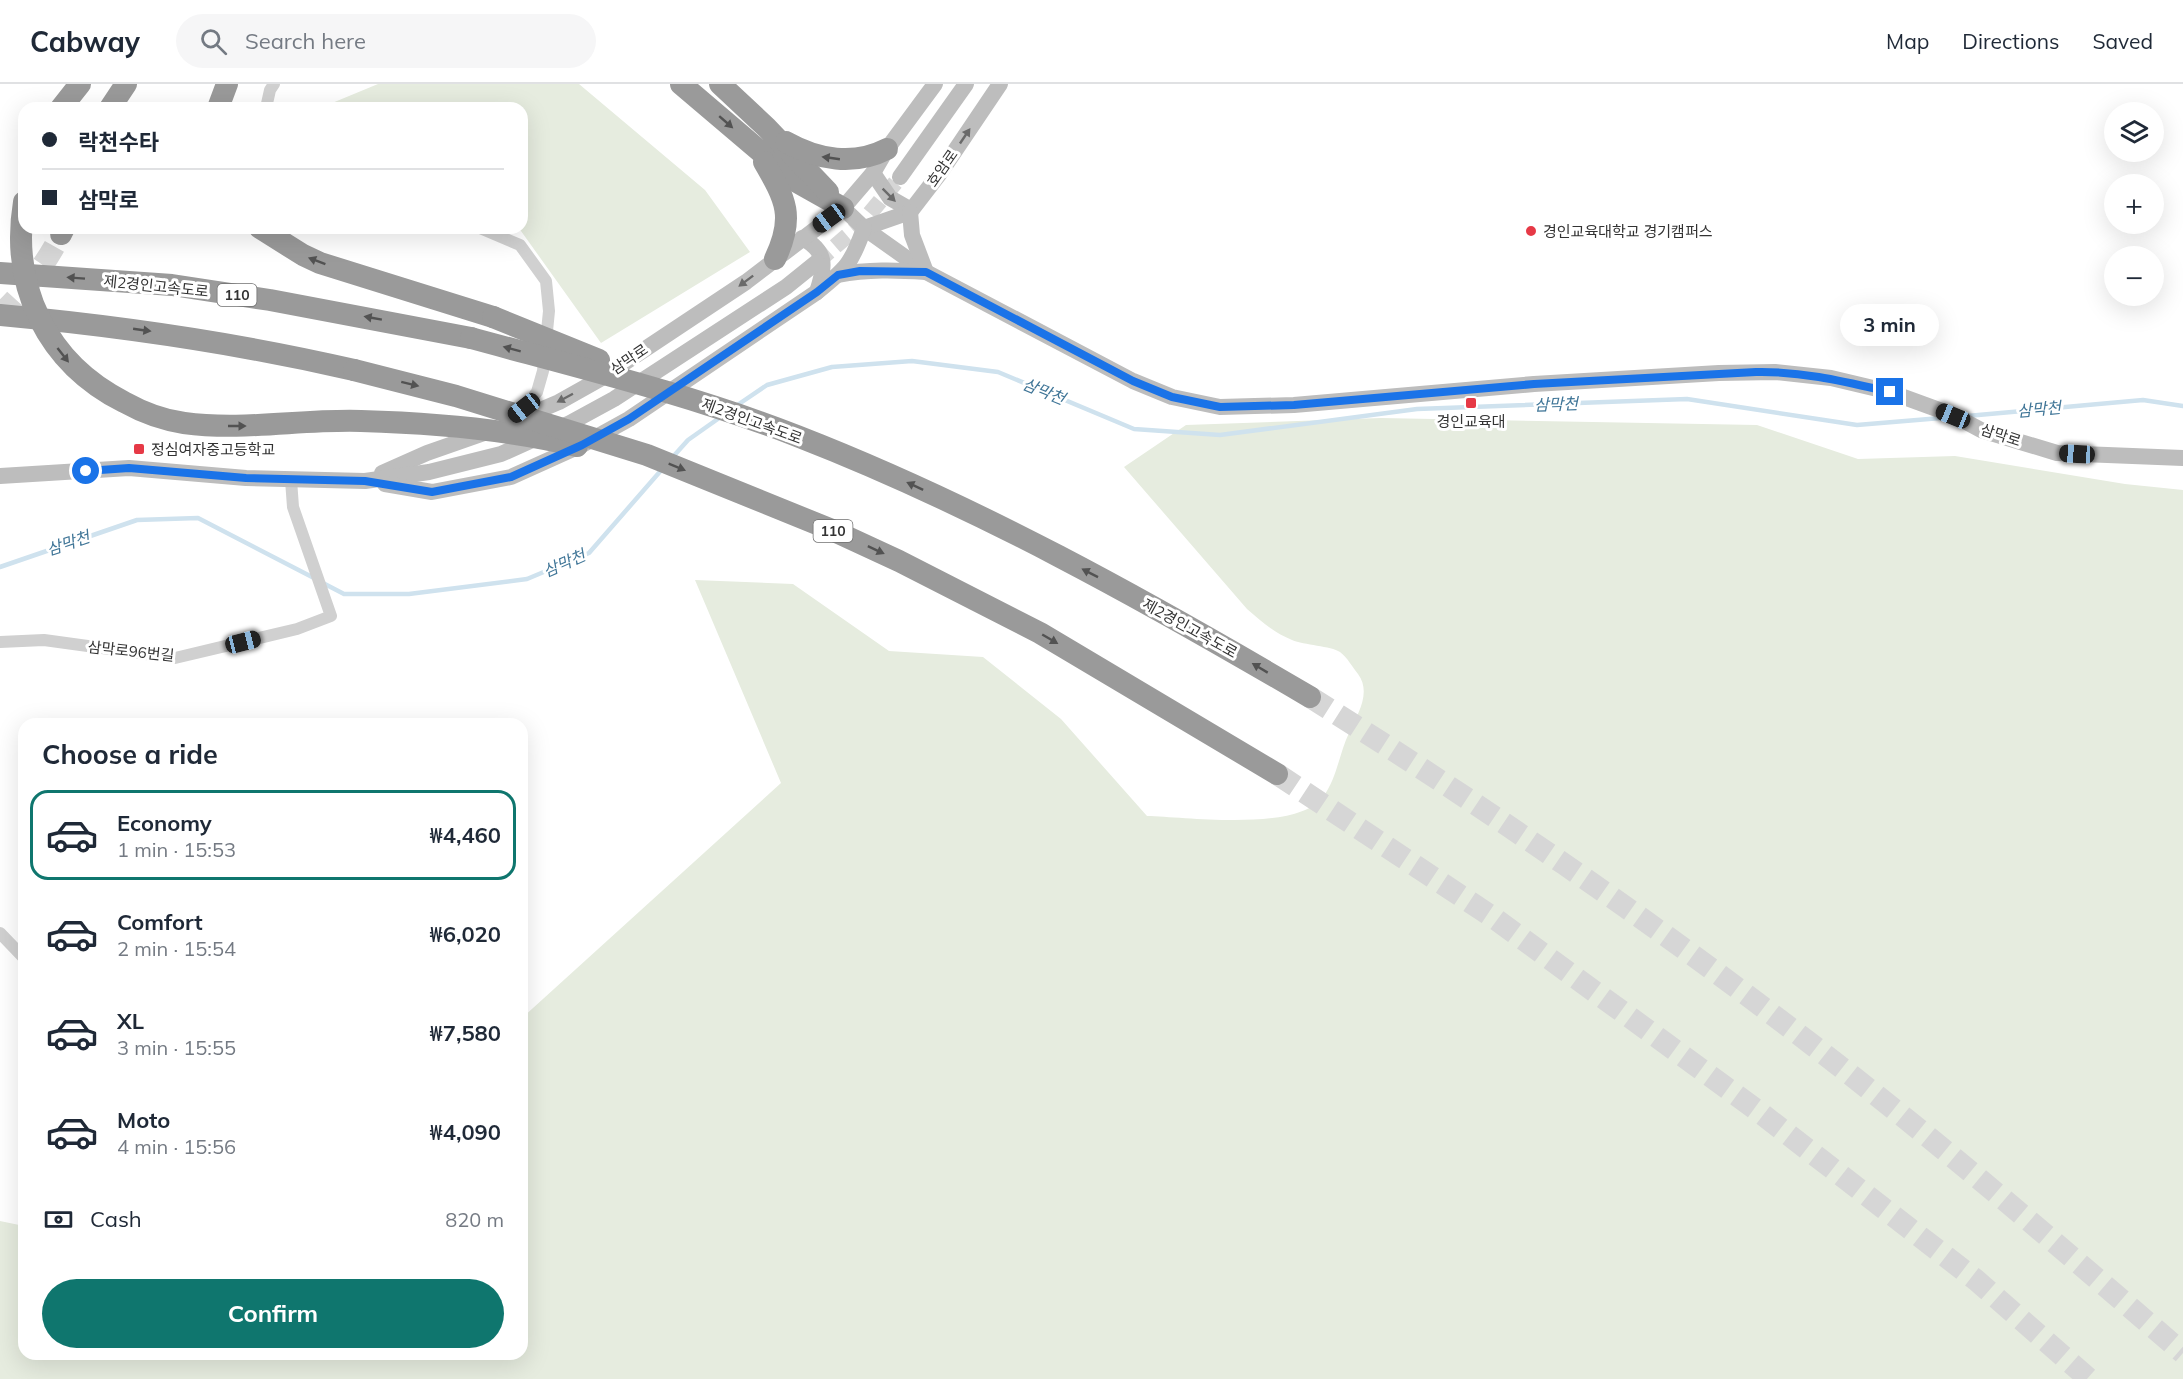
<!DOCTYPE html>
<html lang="en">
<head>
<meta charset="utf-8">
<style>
	:root { --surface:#fff; --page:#f6f6f7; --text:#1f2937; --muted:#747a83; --line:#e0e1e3; --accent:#0f766e }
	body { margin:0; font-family:Mulish,"Noto Sans KR",sans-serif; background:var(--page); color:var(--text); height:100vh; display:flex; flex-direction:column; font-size:22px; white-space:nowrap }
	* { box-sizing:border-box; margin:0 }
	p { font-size:20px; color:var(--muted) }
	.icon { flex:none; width:33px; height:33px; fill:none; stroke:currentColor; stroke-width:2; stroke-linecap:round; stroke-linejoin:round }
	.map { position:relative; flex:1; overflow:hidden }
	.details { position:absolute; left:18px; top:634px; width:510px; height:642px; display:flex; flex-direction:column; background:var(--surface); border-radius:18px; box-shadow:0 6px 24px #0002 }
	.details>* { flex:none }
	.guide { position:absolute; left:18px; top:18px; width:510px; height:132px; border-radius:18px; box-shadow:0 6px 24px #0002; display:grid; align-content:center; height:132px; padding:0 24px; background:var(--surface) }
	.tools { position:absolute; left:2104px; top:18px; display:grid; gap:12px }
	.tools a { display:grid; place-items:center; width:60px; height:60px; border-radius:50%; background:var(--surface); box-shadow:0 6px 24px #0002; font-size:30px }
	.end { position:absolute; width:27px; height:27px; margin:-14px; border:8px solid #1a73e8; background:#fff; box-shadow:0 0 0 3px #fff }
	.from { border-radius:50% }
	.bubble { position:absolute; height:42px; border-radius:21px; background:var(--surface); box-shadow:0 6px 24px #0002; font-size:20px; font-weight:700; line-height:42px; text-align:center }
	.car { position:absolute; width:18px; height:36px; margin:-18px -9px; border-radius:8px; box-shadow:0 0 4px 2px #0007; background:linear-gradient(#222 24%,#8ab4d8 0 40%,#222 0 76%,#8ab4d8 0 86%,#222 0) }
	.guide b { display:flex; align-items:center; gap:21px; height:57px; font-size:22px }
	.guide b+b { border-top:2px solid var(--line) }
	.guide i { width:15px; height:15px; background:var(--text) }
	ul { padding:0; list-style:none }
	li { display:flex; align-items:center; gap:18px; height:90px; margin:0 12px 9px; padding:0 12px; border:3px solid transparent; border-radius:18px }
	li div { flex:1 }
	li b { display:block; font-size:22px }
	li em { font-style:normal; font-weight:700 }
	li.current { border-color:var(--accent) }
	li>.icon { width:54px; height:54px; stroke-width:1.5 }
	h2 { padding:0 24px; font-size:27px; line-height:72px }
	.pay { display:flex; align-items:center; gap:15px; height:66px; padding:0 24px; font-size:22px }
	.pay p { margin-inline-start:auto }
	.cta { display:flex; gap:12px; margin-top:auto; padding:12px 24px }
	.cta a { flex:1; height:69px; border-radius:36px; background:var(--accent); color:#fff; font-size:24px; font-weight:700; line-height:69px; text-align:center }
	header { display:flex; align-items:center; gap:36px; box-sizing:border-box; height:84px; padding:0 30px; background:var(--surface); border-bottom:2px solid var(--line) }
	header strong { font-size:28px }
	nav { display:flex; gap:33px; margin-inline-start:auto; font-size:21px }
	.search { width:420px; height:54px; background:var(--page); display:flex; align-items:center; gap:15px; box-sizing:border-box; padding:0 21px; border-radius:33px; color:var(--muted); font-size:22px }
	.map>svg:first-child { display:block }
	.green { fill:#e6ecdf }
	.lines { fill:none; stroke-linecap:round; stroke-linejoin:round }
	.stream { stroke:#cfe2ee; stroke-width:4.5 }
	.secondary-tunnel { stroke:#d6d6d6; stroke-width:16; stroke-dasharray:16 8; stroke-linecap:butt }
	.highway-tunnel { stroke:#d6d6d6; stroke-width:22; stroke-dasharray:22 11; stroke-linecap:butt }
	.street { stroke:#d0d0d0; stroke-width:12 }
	.secondary { stroke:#bdbdbd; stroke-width:16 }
	.highway { stroke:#9a9a9a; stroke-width:22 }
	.highway-bridge { stroke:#9a9a9a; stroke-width:22 }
	.oneway { fill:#525252 }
	.oneway2 { fill:#6a6a6a }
	.route { stroke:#1a73e8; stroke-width:8 }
	.poi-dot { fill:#e63946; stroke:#fff; stroke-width:2 }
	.labels { text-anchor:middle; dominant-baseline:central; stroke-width:6; stroke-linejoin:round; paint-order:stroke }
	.shield { fill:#fff; stroke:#707070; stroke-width:1.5 }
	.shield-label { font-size:14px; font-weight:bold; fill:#333 }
	.street-label { font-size:15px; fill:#333; stroke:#fff }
	.poi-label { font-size:15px; fill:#333; stroke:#fff; text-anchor:start }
	.water-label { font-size:16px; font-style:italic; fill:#3f7597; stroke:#fff }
</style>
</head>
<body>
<header>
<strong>Cabway</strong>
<div class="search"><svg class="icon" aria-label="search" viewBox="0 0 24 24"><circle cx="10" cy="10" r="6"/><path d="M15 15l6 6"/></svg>Search here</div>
<nav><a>Map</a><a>Directions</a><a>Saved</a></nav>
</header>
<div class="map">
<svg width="2183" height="1295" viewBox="0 0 2183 1295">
	<rect width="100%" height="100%" fill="#fff"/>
	<g class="green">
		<path d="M378,0H579L705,106L750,168L601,259L521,147L513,144H522V24H320Z"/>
		<path d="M1381,334L1757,341L1858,375L1955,372L2125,400L2183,406V1295H0V1137L24,1142V1270H522V934L781,699L695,496L793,500L889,567L983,573L1061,635L1147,732C1188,733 1297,748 1323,713C1337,694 1339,670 1349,649C1357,631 1372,609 1358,590C1353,584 1347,573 1340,568C1331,562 1304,561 1292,556C1274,549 1261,537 1247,525L1124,383L1186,341Z"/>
	</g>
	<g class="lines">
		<g class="stream">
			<path d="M736,322L767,301L832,283L912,277L998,288L1134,345L1220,351L1417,325L1687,315L1857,341L1941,334"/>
			<path d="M1967,332L2143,316L2183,322"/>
			<path d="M671,375L688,356L722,332"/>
			<path d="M0,483L137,436L198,434L314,494"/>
			<path d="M321,498L344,510H409L527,495L589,469L664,383"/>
		</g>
		<path class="secondary-tunnel" d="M817,178L861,140L900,93"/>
		<g class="highway-tunnel">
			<path d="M0,231C25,206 45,182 61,150"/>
			<path d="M1310,613C1505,736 1696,867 1876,1011C1981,1094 2082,1182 2183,1269"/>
			<path d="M1277,690L1494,834L1758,1027L1976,1196L2089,1295"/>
		</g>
		<g class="street">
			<path d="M266,24L270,6L274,0"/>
			<path d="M480,144L520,161L546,197L549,227L543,287L537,308L524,324L513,333"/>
			<path d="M0,558L44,556L175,574L297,545L331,532L293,423L291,396"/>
			<path d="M0,849L24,874"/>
		</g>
		<g class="secondary">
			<path d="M873,89L890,114L911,126"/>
			<path d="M900,93L966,0"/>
			<path d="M843,124L864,144L926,188L1133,297L1172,313L1220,323L1294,321L1534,300L1719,289L1775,288L1831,294L1890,308L1953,331L1981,346L2057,369L2183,374"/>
			<path d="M864,144L910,128L940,89L1000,0"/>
			<path d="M802,154C828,167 825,184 817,208"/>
			<path d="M838,191C868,185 896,186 926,188L912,151L910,128"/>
			<path d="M519,335L559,318L600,295L746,198L843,124L873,89L887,65L935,0"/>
			<path d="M382,389L427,369L487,348"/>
			<path d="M0,392L129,384L246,394L365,397L429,388L501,370L570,339L614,315L786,203L817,178"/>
			<path d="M385,400L432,408L511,393L582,361L629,335L817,208C846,185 852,179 864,144"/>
		</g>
		<g class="highway">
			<path d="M681,0L795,97L843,124"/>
			<path d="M720,0L767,44L828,108"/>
			<path d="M61,24L80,0"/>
			<path d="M110,24L126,0"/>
			<path d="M218,24L227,0"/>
			<path d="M786,58C818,76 854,82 887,65"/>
			<path d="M764,78C786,116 795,133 775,175"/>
			<path d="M260,144L303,171L320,179L493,233"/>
			<path d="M61,150L64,144"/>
			<path d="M0,189L172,201L270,216L471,254"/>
			<path d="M0,231C119,242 237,259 354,286"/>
		</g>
		<g class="highway-bridge">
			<path d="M24,118C10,203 47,279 124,318C142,328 163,336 184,339C243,347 302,335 361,337C433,339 507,345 577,362"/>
			<path d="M493,233L599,276"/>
			<path d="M471,254C581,284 692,311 797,352C977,422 1145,516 1310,613"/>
			<path d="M354,286L456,312L647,371L832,446L899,477L1040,549L1277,690"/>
		</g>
	</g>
	<defs><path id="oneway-solid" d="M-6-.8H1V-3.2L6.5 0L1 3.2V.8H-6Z" transform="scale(1.5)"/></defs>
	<g class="oneway">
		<use href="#oneway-solid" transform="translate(726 38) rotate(41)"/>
		<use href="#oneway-solid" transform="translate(831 74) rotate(-172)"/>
		<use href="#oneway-solid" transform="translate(317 177) rotate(-159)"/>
		<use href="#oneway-solid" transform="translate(76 194) rotate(-176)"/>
		<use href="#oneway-solid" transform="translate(373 234) rotate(-170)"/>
		<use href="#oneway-solid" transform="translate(142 246) rotate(8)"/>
		<use href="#oneway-solid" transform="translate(512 265) rotate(-165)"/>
		<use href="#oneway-solid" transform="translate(63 271) rotate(52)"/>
		<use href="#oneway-solid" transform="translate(410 300) rotate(14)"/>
		<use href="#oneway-solid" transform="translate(237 342)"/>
		<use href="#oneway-solid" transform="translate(677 383) rotate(22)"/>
		<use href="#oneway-solid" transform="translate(915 402) rotate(-155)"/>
		<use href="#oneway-solid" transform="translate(876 466) rotate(25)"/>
		<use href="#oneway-solid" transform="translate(1090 489) rotate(-153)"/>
		<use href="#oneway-solid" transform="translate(1050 555) rotate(30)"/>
		<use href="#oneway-solid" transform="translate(1260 584) rotate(-149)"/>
	</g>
	<g class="oneway2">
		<use href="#oneway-solid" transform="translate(965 52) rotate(-56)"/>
		<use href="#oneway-solid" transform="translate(889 111) rotate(45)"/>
		<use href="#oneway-solid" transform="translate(746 197) rotate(143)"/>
		<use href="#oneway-solid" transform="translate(565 314) rotate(152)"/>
	</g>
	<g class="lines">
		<path class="route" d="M86,387L129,384L246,394L365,397L432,408L511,393L582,361L629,335L817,208L838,191L860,187L926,188L1133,297L1172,313L1220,323L1294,321L1534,300L1756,288C1802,287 1846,298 1890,308"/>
	</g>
	<g class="poi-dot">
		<circle cx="1531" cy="147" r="6"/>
		<rect x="1465" y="313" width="12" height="12" rx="3"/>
		<rect x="133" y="359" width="12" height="12" rx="3"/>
	</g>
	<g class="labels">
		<g class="shield">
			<rect x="217.5" y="200" width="39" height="22" rx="4.5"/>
			<rect x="813.5" y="436" width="39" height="22" rx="4.5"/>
		</g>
		<g class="shield-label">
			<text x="237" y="211">110</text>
			<text x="833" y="447">110</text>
		</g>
		<g class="street-label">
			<text transform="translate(942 84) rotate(-55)">호암로</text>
			<text transform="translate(156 202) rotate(6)">제2경인고속도로</text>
			<text transform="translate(629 275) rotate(-34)">삼막로</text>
			<text transform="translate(752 337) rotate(20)">제2경인고속도로</text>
			<text transform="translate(2001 351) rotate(18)">삼막로</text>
			<text transform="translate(1190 544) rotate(29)">제2경인고속도로</text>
			<text transform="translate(131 567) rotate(6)">삼막로96번길</text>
		</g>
		<g class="poi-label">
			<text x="1543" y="147">경인교육대학교 경기캠퍼스</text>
			<text x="1471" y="337" text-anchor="middle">경인교육대</text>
			<text x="151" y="365">정심여자중고등학교</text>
		</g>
		<g class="water-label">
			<text transform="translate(1044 307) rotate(22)">삼막천</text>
			<text transform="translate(1556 320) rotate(-2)">삼막천</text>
			<text transform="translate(2039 325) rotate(-5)">삼막천</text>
			<text transform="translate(68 459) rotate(-19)">삼막천</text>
			<text transform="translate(564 479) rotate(-24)">삼막천</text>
		</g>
	</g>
</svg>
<div class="tools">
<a><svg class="icon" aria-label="layers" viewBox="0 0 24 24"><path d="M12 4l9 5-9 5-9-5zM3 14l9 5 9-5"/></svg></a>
<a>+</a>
<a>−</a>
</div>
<i class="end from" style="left:86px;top:387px"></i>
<i class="end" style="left:1890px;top:308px"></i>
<div class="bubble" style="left:1840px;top:220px;width:99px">3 min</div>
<i class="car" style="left:829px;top:134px;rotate:234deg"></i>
<i class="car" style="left:524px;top:324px;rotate:232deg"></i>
<i class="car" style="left:1953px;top:332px;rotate:292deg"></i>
<i class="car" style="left:2077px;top:370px;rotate:273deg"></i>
<i class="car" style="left:243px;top:558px;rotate:76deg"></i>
<div class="guide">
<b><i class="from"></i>락천수타</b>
<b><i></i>삼막로</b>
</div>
<section class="details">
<h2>Choose a ride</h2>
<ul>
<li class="current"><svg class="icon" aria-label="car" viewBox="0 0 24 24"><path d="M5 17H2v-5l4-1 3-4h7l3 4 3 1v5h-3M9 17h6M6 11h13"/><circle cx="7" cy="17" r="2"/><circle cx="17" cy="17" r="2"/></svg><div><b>Economy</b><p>1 min · 15:53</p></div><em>₩4,460</em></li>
<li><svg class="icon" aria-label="car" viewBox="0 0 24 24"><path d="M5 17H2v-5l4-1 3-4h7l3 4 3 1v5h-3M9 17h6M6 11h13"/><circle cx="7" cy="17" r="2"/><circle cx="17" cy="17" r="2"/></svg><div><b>Comfort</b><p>2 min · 15:54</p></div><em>₩6,020</em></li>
<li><svg class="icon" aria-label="car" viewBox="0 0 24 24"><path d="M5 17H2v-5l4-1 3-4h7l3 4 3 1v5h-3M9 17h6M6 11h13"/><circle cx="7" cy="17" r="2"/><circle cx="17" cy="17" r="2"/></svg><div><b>XL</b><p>3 min · 15:55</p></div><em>₩7,580</em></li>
<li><svg class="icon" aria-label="car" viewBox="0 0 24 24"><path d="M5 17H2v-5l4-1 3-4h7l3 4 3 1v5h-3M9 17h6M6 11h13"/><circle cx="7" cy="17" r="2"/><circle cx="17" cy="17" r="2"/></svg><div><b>Moto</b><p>4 min · 15:56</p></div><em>₩4,090</em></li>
</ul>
<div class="pay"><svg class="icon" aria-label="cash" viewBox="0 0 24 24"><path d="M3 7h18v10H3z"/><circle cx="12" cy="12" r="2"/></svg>Cash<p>820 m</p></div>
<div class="cta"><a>Confirm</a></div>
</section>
</div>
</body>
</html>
